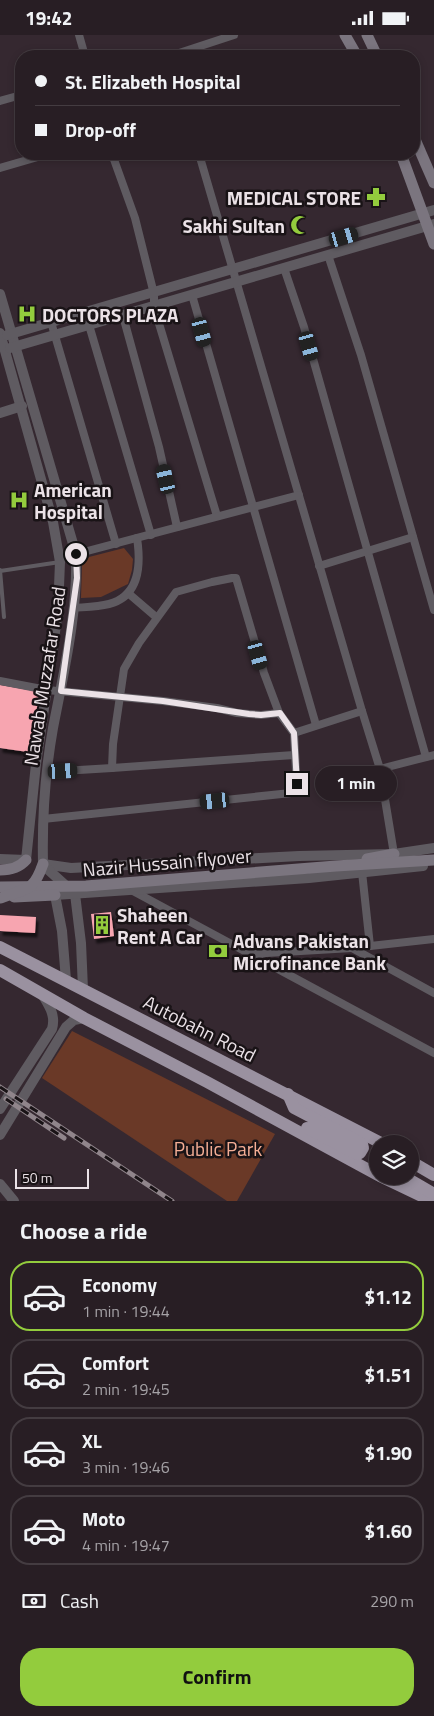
<!DOCTYPE html>
<html lang="en">
<head>
<meta charset="utf-8">
<style>
	:root { --surface:#281e24; --page:#30272c; --text:#f1f3f6; --muted:#a5a2a6; --line:#443c41; --accent:#93cc3d }
	body { margin:0; font-family:"Titillium Web",sans-serif; background:var(--page); color:var(--text); height:100vh; display:flex; flex-direction:column; font-size:19px; white-space:nowrap }
	* { box-sizing:border-box; margin:0 }
	p { font-size:16px; color:var(--muted) }
	.icon { flex:none; width:28px; height:28px; fill:none; stroke:currentColor; stroke-width:2; stroke-linecap:round; stroke-linejoin:round }
	.map { position:relative; height:1166px; overflow:hidden }
	.drawer { display:flex; flex-direction:column; background:var(--surface); flex:1 }
	.drawer>* { flex:none }
	.hud { position:absolute; left:15px; top:15px; width:405px; height:110px; border-radius:20px; box-shadow:0 2px 8px #0003,0 0 0 1px var(--line); display:grid; align-content:center; height:110px; padding:0 20px; background:var(--surface) }
	.fabs { position:absolute; left:369px; top:1100px; display:grid; gap:10px }
	.fabs a { display:grid; place-items:center; width:50px; height:50px; border-radius:50%; background:var(--surface); box-shadow:0 2px 8px #0003,0 0 0 1px var(--line); font-size:25px }
	.scale { position:absolute; left:15px; bottom:12px; width:74px; box-sizing:border-box; padding-left:5px; border:2px solid #ebe2e7; border-top:0; font-size:14px; line-height:18px; white-space:nowrap; color:#ebe2e7; -webkit-text-stroke:4px #191316; paint-order:stroke }
	.end { position:absolute; width:22px; height:22px; margin:-11px; border:6px solid #ebe2e7; background:#111; box-shadow:0 0 0 2px #111 }
	.from { border-radius:50% }
	.bubble { position:absolute; height:35px; border-radius:18px; background:var(--surface); box-shadow:0 2px 8px #0003,0 0 0 1px var(--line); font-size:16px; font-weight:700; line-height:35px; text-align:center }
	.car { position:absolute; width:15px; height:30px; margin:-15px -8px; border-radius:6px; box-shadow:0 0 4px 1px #0007; background:linear-gradient(#222 24%,#8ab4d8 0 40%,#222 0 76%,#8ab4d8 0 86%,#222 0) }
	.hud b { display:flex; align-items:center; gap:18px; height:48px; font-size:19px }
	.hud b+b { border-top:1px solid var(--line) }
	.hud i { width:12px; height:12px; background:var(--text) }
	ul { padding:0; list-style:none }
	li { display:flex; align-items:center; gap:15px; height:70px; margin:0 10px 8px; padding:0 10px; border:2px solid var(--line); border-radius:20px }
	li div { flex:1 }
	li b { display:block; font-size:19px }
	li em { font-style:normal; font-weight:700 }
	li.active { border-color:var(--accent) }
	li>.icon { width:45px; height:45px; stroke-width:1.5 }
	h2 { padding:0 20px; font-size:22px; line-height:60px }
	.pay { display:flex; align-items:center; gap:12px; height:55px; padding:0 20px; font-size:19px }
	.pay p { margin-inline-start:auto }
	.primary-button { display:flex; gap:10px; margin-top:auto; padding:10px 20px }
	.primary-button a { flex:1; height:58px; border-radius:20px; background:var(--accent); color:#111; font-size:20px; font-weight:700; line-height:58px; text-align:center }
	.status { display:flex; justify-content:space-between; align-items:center; height:35px; padding:0 25px; background:var(--surface); direction:ltr }
	.status svg { height:14px; fill:currentColor }
	.map>svg:first-child { display:block }
	.green { fill:#6a3927 }
	.building { fill:#f7a5b0; filter:url(#shadow) }
	.lines { fill:none; stroke-linecap:round; stroke-linejoin:round }
	.service { stroke:#5f5b61; stroke-width:4 }
	.minor { stroke:#5f5b61; stroke-width:8 }
	.tertiary { stroke:#5f5b61; stroke-width:10 }
	.secondary { stroke:#7b757f; stroke-width:11 }
	.trunk { stroke:#9a91a0; stroke-width:12 }
	.rail-casing { stroke:#90858b; stroke-width:5 }
	.rail { stroke:#191316; stroke-width:3; stroke-dasharray:9; stroke-linecap:butt }
	.route { stroke:#ebe2e7; stroke-width:6 }
	.labels { text-anchor:middle; dominant-baseline:central; stroke-width:5; stroke-linejoin:round; paint-order:stroke }
	.poi-label { font-size:19px; font-weight:bold; fill:#ebe2e7; stroke:#191316; text-anchor:start }
	.street-label { font-size:19px; fill:#ebe2e7; stroke:#191316 }
	.park-label { font-size:19px; fill:#f5ae95; stroke:#191316 }
</style>
</head>
<body>
<div class="status"><b>19:42</b><svg viewBox="0 0 49 12"><path d="M0 12V9h3v3zM5 12V6h3v6zM10 12V3h3v9zM15 12V0h3v12zM26 1h20v11H26zM47 4h2v5h-2z"/></svg></div>
<div class="map">
<svg width="434" height="1166" viewBox="0 0 434 1166">
	<defs>
		<filter id="shadow"><feDropShadow dx="2.5" dy="4.5" stdDeviation="1" flood-color="#0009"/></filter>
	</defs>
	<rect width="100%" height="100%" fill="#352830"/>
	<g class="green">
		<path d="M124,513L133,524L132,535L128,549L101,562L81,563L82,530L89,522Z"/>
		<path d="M72,996L275,1099L237,1166H227L42,1043Z"/>
	</g>
	<g class="building">
		<path d="M0,650L40,657L28,717L0,713Z"/>
		<path d="M111,877L114,901L94,904L91,879Z"/>
		<path d="M0,880L36,882L35,898L0,896Z"/>
	</g>
	<g class="lines">
		<g class="service">
			<path d="M0,535L4,582"/>
			<path d="M0,536L60,527"/>
		</g>
		<g class="minor">
			<path d="M79,0L85,21"/>
			<path d="M170,21L234,0"/>
			<path d="M0,66L21,60"/>
			<path d="M112,119L135,183L154,259V272L217,481"/>
			<path d="M199,119L362,676L380,734L394,819"/>
			<path d="M0,133L48,119"/>
			<path d="M328,220L361,320L434,575"/>
			<path d="M284,233L304,292L426,722"/>
			<path d="M192,260L316,690"/>
			<path d="M123,281L159,412L177,492"/>
			<path d="M51,287L116,509"/>
			<path d="M89,290L151,500"/>
			<path d="M76,519L299,460"/>
			<path d="M319,531L413,502"/>
			<path d="M128,558L156,582"/>
			<path d="M73,573C85,572 97,572 109,569C140,561 141,529 137,503"/>
			<path d="M0,646L47,655L163,666L217,673L237,678L261,680L279,678"/>
			<path d="M294,698L362,676"/>
			<path d="M112,733L294,720"/>
			<path d="M380,734L434,720"/>
			<path d="M43,784L291,758L297,755L294,698L279,678L264,638L236,543H232L212,547L176,557L139,608L124,634L113,709L112,733L46,737"/>
			<path d="M362,837L370,911"/>
			<path d="M133,856L434,1018"/>
			<path d="M352,913L434,958"/>
			<path d="M249,919L352,913L434,904"/>
		</g>
		<g class="tertiary">
			<path d="M0,259L76,519C78,577 64,636 53,693C45,738 42,784 43,829"/>
			<path d="M0,298L53,487L60,527L58,576L36,729L26,825L0,824"/>
			<path d="M7,300L434,175"/>
			<path d="M10,313L434,189"/>
			<path d="M0,378L22,371"/>
			<path d="M43,829L71,833L299,821L394,819L434,813"/>
			<path d="M43,830L75,859L81,908L83,954"/>
			<path d="M51,857L55,860L62,896L66,945"/>
			<path d="M55,860L309,843L423,831"/>
			<path d="M0,1074L52,994C56,980 49,971 42,959"/>
			<path d="M0,1100L66,992L74,985L84,983"/>
			<path d="M0,1149L14,1166"/>
		</g>
		<g class="secondary">
			<path d="M345,0L357,21"/>
			<path d="M367,0L377,21"/>
			<path d="M414,102L434,148"/>
			<path d="M401,119L434,209"/>
			<path d="M367,824L394,819"/>
			<path d="M0,835C10,835 19,833 26,825"/>
			<path d="M0,852L86,851L336,831L434,825"/>
			<path d="M14,862L55,860"/>
			<path d="M1,863C26,853 33,858 43,829"/>
		</g>
		<g class="trunk">
			<path d="M0,912L383,1109"/>
			<path d="M0,935L84,983L207,1047L378,1140"/>
			<path d="M288,1059L294,1073L355,1105L362,1109L363,1113L360,1118L357,1119L307,1093"/>
			<path d="M378,1123V1128"/>
			<path d="M410,1126L434,1140"/>
			<path d="M380,1141L432,1166"/>
			<path d="M403,1141L434,1159"/>
		</g>
		<g class="rail-casing">
			<g id="rail">
				<path d="M0,1052L172,1166"/>
				<path d="M6,1064L64,1103"/>
			</g>
		</g>
		<use href="#rail" class="rail"/>
	</g>
	<g class="lines">
		<path class="route" d="M76,519L77,543L61,656L163,666L249,679L261,680L280,678L294,698L297,749"/>
	</g>
	<defs>
		<g id="pharmacy-bare" transform="scale(1.5)"><path d="M-2-6h4v4h4v4h-4v4h-4v-4h-4v-4h4Z" fill="#93cc3d" stroke="#191316" stroke-width="2.5" paint-order="stroke"/></g>
		<g id="mosque-bare" transform="scale(1.5)"><path d="M3.5-4.9A6 6 0 1 0 3.5 4.9A5 5 0 1 1 3.5-4.9Z" fill="#93cc3d" stroke="#191316" stroke-width="2.5" paint-order="stroke"/></g>
		<g id="hospital-bare" transform="scale(1.5)"><path d="M-5-5h3v3.5h4V-5h3V5h-3V1.5h-4V5h-3Z" fill="#93cc3d" stroke="#191316" stroke-width="2.5" paint-order="stroke"/></g>
		<g id="building-bare" transform="scale(1.5)"><path d="M-4-6H4V6H1V3H-1V6H-4ZM-2.5-4.3h1.7v1.8h-1.7ZM.8-4.3h1.7v1.8H.8ZM-2.5-1h1.7V.8h-1.7ZM.8-1h1.7V.8H.8Z" fill="#93cc3d" stroke="#191316" stroke-width="2.5" paint-order="stroke"/></g>
		<g id="bank-bare" transform="scale(1.5)"><path d="M-6-4H6V4H-6ZM0-2.3a2.3 2.3 0 1 0 0 4.6a2.3 2.3 0 1 0 0-4.6Z" fill="#93cc3d" stroke="#191316" stroke-width="2.5" paint-order="stroke"/></g>
	</defs>
	<g fill-rule="evenodd">
		<use href="#pharmacy-bare" x="376" y="162"/>
		<use href="#mosque-bare" x="300" y="190"/>
		<use href="#hospital-bare" x="27" y="279"/>
		<use href="#hospital-bare" x="19" y="465"/>
		<use href="#building-bare" x="102" y="890"/>
		<use href="#bank-bare" x="218" y="916"/>
	</g>
	<g class="labels">
		<g class="poi-label">
			<text x="361" y="162" text-anchor="end">MEDICAL STORE</text>
			<text x="285" y="190" text-anchor="end">Sakhi Sultan</text>
			<text x="42" y="279">DOCTORS PLAZA</text>
			<text x="34" y="454">American<tspan x="34" dy="22">Hospital</tspan></text>
			<text x="117" y="879">Shaheen<tspan x="117" dy="22">Rent A Car</tspan></text>
			<text x="233" y="905">Advans Pakistan<tspan x="233" dy="22">Microfinance Bank</tspan></text>
		</g>
		<g class="street-label">
			<text transform="translate(44 641) rotate(-81)">Nawab Muzzafar Road</text>
			<text transform="translate(167 827) rotate(-5)">Nazir Hussain flyover</text>
			<text transform="translate(200 993) rotate(27)">Autobahn Road</text>
		</g>
		<g class="park-label">
			<text x="218" y="1113">Public Park</text>
		</g>
	</g>
</svg>
<div class="fabs">
<a><svg class="icon" aria-label="layers" viewBox="0 0 24 24"><path d="M12 4l9 5-9 5-9-5zM3 14l9 5 9-5"/></svg></a>
</div>
<div class="scale">50 m</div>
<i class="end from" style="left:76px;top:519px"></i>
<i class="end" style="left:297px;top:749px"></i>
<div class="bubble" style="left:315px;top:731px;width:82px">1 min</div>
<i class="car" style="left:344px;top:202px;rotate:74deg"></i>
<i class="car" style="left:202px;top:297px;rotate:165deg"></i>
<i class="car" style="left:309px;top:311px;rotate:164deg"></i>
<i class="car" style="left:166px;top:444px;rotate:347deg"></i>
<i class="car" style="left:258px;top:620px;rotate:164deg"></i>
<i class="car" style="left:63px;top:736px;rotate:87deg"></i>
<i class="car" style="left:215px;top:766px;rotate:264deg"></i>
<div class="hud">
<b><i class="from"></i>St. Elizabeth Hospital</b>
<b><i></i>Drop-off</b>
</div>
</div>
<section class="drawer">
<h2>Choose a ride</h2>
<ul>
<li class="active"><svg class="icon" aria-label="car" viewBox="0 0 24 24"><path d="M5 17H2v-5l4-1 3-4h7l3 4 3 1v5h-3M9 17h6M6 11h13"/><circle cx="7" cy="17" r="2"/><circle cx="17" cy="17" r="2"/></svg><div><b>Economy</b><p>1 min · 19:44</p></div><em>$1.12</em></li>
<li><svg class="icon" aria-label="car" viewBox="0 0 24 24"><path d="M5 17H2v-5l4-1 3-4h7l3 4 3 1v5h-3M9 17h6M6 11h13"/><circle cx="7" cy="17" r="2"/><circle cx="17" cy="17" r="2"/></svg><div><b>Comfort</b><p>2 min · 19:45</p></div><em>$1.51</em></li>
<li><svg class="icon" aria-label="car" viewBox="0 0 24 24"><path d="M5 17H2v-5l4-1 3-4h7l3 4 3 1v5h-3M9 17h6M6 11h13"/><circle cx="7" cy="17" r="2"/><circle cx="17" cy="17" r="2"/></svg><div><b>XL</b><p>3 min · 19:46</p></div><em>$1.90</em></li>
<li><svg class="icon" aria-label="car" viewBox="0 0 24 24"><path d="M5 17H2v-5l4-1 3-4h7l3 4 3 1v5h-3M9 17h6M6 11h13"/><circle cx="7" cy="17" r="2"/><circle cx="17" cy="17" r="2"/></svg><div><b>Moto</b><p>4 min · 19:47</p></div><em>$1.60</em></li>
</ul>
<div class="pay"><svg class="icon" aria-label="cash" viewBox="0 0 24 24"><path d="M3 7h18v10H3z"/><circle cx="12" cy="12" r="2"/></svg>Cash<p>290 m</p></div>
<div class="primary-button"><a>Confirm</a></div>
</section>
</body>
</html>
